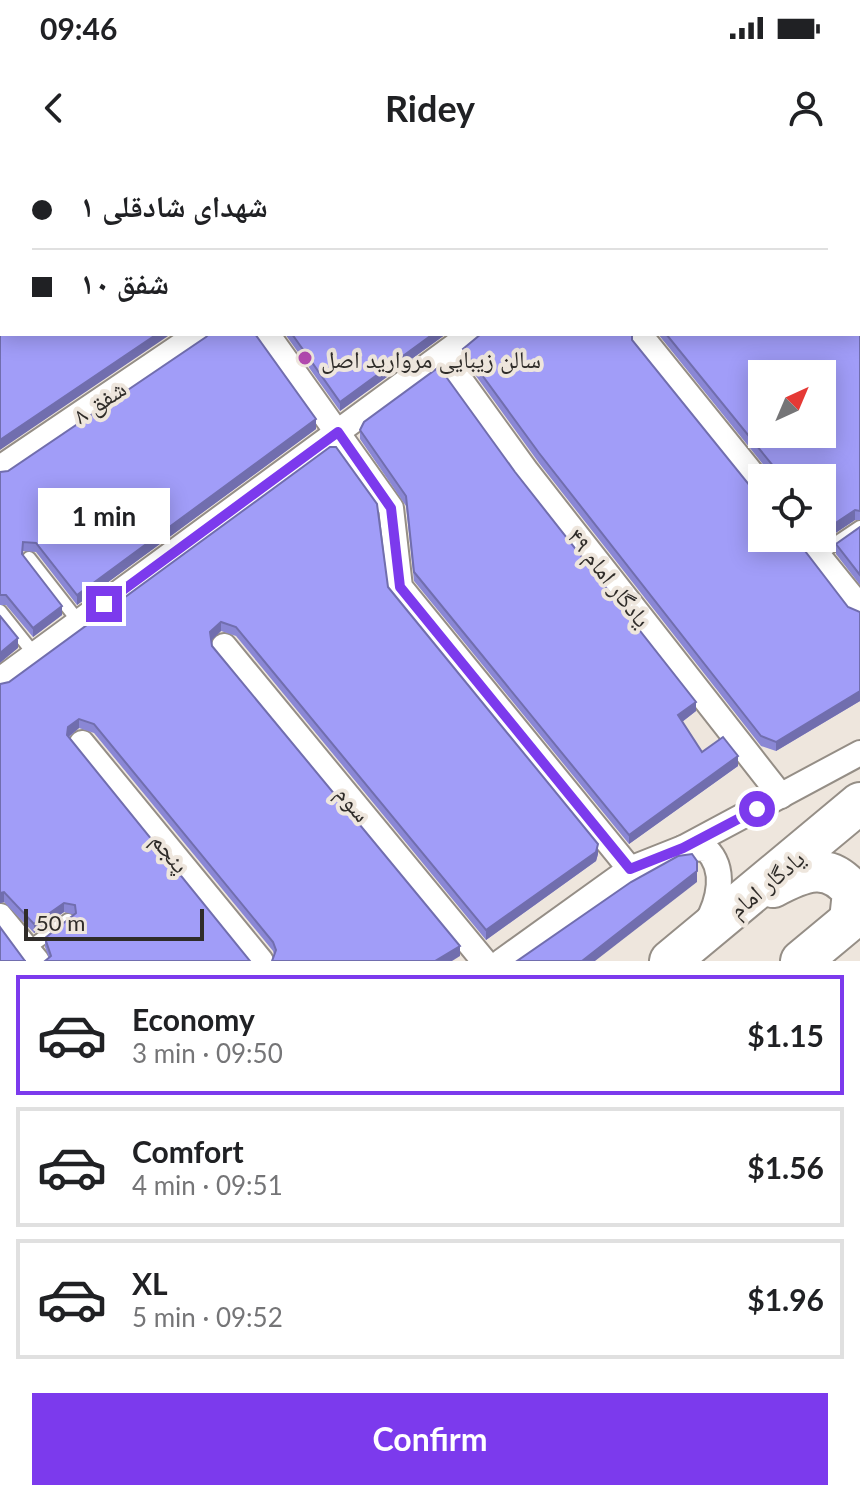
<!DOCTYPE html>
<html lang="en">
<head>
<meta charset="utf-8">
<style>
	:root { --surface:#fff; --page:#f2f2f2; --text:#202124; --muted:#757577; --line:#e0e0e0; --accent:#7c3aed }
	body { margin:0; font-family:Lato,"Noto Naskh Arabic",sans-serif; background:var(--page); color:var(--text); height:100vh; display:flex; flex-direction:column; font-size:30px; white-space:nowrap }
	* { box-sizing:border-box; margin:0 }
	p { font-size:26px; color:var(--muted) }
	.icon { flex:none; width:44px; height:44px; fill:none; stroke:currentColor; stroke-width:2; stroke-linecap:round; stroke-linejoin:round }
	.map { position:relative; height:801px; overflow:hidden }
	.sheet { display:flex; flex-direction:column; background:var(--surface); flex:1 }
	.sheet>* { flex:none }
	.banner { position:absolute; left:0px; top:0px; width:860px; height:176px; box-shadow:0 4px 20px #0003; display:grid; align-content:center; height:176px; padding:0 32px; background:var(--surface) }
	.needle { width:52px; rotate:44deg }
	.tools { position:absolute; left:748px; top:200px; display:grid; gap:16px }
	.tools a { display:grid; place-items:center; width:88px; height:88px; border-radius:0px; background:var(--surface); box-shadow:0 4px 20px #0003; font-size:40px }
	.scale { position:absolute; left:24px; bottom:20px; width:180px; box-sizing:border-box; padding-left:8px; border:4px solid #2f2c29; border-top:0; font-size:22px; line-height:28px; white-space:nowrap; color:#2f2c29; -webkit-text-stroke:6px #eee6dd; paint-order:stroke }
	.end { position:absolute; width:36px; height:36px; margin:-18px; border:10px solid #7c3aed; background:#fff; box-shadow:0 0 0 4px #fff }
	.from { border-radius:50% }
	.bubble { position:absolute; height:56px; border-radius:0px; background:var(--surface); box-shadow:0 4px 20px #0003; font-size:26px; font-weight:700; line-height:56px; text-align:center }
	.banner b { display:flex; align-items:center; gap:28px; height:76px; font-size:30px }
	.banner b+b { border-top:2px solid var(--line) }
	.banner i { width:20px; height:20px; background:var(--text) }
	ul { padding:14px 0 0; list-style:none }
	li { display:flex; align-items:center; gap:24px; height:120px; margin:0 16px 12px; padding:0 16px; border:4px solid var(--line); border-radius:0px }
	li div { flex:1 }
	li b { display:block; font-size:30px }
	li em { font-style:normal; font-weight:700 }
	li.on { border-color:var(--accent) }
	li>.icon { width:72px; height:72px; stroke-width:1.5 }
	.button { display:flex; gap:16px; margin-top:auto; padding:16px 32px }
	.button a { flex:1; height:92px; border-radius:0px; background:var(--accent); color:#fff; font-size:32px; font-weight:700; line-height:92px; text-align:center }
	.status { display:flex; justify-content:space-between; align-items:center; height:56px; padding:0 40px; background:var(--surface); direction:ltr }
	.status svg { height:22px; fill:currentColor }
	header { display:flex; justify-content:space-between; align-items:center; height:104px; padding:0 32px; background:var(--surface); font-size:36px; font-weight:700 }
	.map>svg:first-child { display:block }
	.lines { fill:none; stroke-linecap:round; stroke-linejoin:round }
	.lane-casing { stroke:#958e86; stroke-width:16 }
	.street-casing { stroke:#958e86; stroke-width:28 }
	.primary-casing { stroke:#958e86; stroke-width:44 }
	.lane { stroke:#fff; stroke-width:12 }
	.street { stroke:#fff; stroke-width:24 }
	.primary { stroke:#fff; stroke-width:40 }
	.wall { fill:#8a87d5 }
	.shaded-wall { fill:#716eae }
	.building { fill:#a19df8; stroke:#716eae; stroke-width:2; fill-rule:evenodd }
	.route { stroke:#7c3aed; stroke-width:10 }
	.poi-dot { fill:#b14aae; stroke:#eee6dd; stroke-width:3 }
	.labels { text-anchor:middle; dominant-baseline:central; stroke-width:8; stroke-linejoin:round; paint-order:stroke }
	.poi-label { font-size:24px; fill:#2f2c29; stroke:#eee6dd; text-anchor:start }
	.street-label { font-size:24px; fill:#2f2c29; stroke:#eee6dd }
</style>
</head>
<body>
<div class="status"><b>09:46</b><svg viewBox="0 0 49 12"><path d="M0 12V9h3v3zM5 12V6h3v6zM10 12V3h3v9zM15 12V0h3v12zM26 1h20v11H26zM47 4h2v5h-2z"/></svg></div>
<header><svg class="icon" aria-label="back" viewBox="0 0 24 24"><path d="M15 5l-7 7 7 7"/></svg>Ridey<svg class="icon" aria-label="person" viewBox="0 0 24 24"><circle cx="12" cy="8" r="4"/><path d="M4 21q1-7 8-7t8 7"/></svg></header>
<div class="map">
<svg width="860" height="801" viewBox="0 0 860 801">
	<rect width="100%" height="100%" fill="#eee6dd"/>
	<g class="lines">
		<g class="lane-casing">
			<g id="lane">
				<path d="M818,395L860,367"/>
				<path d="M29,398L79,462"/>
				<path d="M0,451L35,495"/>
				<path d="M27,789L68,760"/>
			</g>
		</g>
		<g class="street-casing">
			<g id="street">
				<path d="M138,0L140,2"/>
				<path d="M340,0L341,2"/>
				<path d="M549,0L550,2"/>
				<path d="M704,2L706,0"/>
				<path d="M0,133L2,132"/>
				<path d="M858,144L860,146"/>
				<path d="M267,174L391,348L400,427L630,709"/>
				<path d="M644,180L762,326"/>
				<path d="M443,196L527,312L781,636"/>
				<path d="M0,308L198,174"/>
				<path d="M804,378L860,447"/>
				<path d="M224,486L484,801"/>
				<path d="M0,520L471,174"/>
				<path d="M82,583L261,801"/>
				<path d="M683,688L706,689C727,709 719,741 706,764"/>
				<path d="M0,756L37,801"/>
				<path d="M502,801L630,709L683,688L860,593"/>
			</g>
		</g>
		<g class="primary-casing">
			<g id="primary">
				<path d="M773,727C803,711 829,700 853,732L850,760"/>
				<path d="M670,801L860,643"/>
				<path d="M801,801L860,752"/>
			</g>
		</g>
		<use href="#lane" class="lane"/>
		<use href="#street" class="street"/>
		<use href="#primary" class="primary"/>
	</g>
	<g class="wall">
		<path d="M860,151V360H855L825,380L822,377V318H774L658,174H858Z"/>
		<path d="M285,174H446L340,251Z"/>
		<path d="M632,180L762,378L848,447L860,452V541L776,591L761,586L539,303L463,198V189Z"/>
		<path d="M316,269L77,445L36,392L23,391V395L62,455L33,477L6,445H0V312Z"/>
		<path d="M360,270L515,312L696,551L682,562L702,592L738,606L629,684L414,421L406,346L360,279Z"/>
		<path d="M330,287L388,427L598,694L596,701L486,780L236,476L221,471L211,480L212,486L460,796L274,795L273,791L94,573L79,568L69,577L250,801L49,798L45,787V778L75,755L64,752L34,773L4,742L0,743L9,522Z"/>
		<path d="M860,367V425L836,394V384Z"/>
	</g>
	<g class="shaded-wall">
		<path d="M157,174H171L0,290V280Z"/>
		<path d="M433,174H446L340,251V242Z"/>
		<path d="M316,259V269L77,445V435Z"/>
		<path d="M855,350V360L825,380V370Z"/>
		<path d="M62,446V455L33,477V468Z"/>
		<path d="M221,462V471L210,482V472Z"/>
		<path d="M18,478V488L0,503V493Z"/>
		<path d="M860,531V541L776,591V582Z"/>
		<path d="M696,542V551L678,565V555Z"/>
		<path d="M79,559V568L68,577L67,575L68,567Z"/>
		<path d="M738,596V606L629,684V675Z"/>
		<path d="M598,684V694L596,701L486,780V770Z"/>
		<path d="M697,701V722L595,801H582Z"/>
		<path d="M4,732V742L0,743V733Z"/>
		<path d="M64,743V752L34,773V764Z"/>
		<path d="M460,786V796L452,801H435Z"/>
	</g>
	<g class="building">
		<path d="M0,0H127L129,2H2V107L0,108Z"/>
		<path d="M152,0H330L331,2H151Z"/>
		<path d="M353,0H539L540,2H351Z"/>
		<path d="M562,0H692L693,2H560Z"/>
		<path d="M721,0H860V120H858V2H718Z"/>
		<path d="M2,137V174H157L0,280V138Z"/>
		<path d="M858,151H860V351L855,350L825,370L822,367V318H776L777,315L774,307L666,174H858ZM762,214H822V274H762Z"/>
		<path d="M209,174H255L316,259L77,435L36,383L23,382L22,394L62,446L33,468L6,435H0V312L8,311L206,177Z"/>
		<path d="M292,174H433L340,242Z"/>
		<path d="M481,174H632V180L750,326L762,331V378H795L848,447L860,452V531L776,582L761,576L539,293L463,189Z"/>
		<path d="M439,207L515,312L696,542L678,555L702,592L723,577L738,596L629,675L414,412L406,336L360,270L364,262Z"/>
		<path d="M330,287H336L377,344L388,427L598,684L596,692L486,770L236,467L221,462L210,472L212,486L460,786L435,801H272L276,790L273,782L94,564L79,559L68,567L67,575L250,801H45L51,796L45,778L76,753L75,745L64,743L34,764L4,732L0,733V524L9,522Z"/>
		<path d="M860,367V415L836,384Z"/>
		<path d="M0,456L18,478L0,493Z"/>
		<path d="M692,694L697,701V711L582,801H517L631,722L678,696Z"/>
		<path d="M0,767L25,801H26H0Z"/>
	</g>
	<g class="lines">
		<path class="route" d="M104,444L338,272L391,348L400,427L630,709L683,688L757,649"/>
	</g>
	<circle class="poi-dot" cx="305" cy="198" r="8"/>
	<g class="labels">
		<g class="poi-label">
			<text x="321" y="198">سالن زیبایی مروارید اصل</text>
		</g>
		<g class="street-label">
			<text transform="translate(99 241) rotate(-34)">شفق ۸</text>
			<text transform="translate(610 417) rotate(52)">یادگار امام ۴۹</text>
			<text transform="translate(354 643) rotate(50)">سوم</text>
			<text transform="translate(171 692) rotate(51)">پنجم</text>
			<text transform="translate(766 723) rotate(-40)">یادگار امام</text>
		</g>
	</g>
</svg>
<div class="tools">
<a><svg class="needle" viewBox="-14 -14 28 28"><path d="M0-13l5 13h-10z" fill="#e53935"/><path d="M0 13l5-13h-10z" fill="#757577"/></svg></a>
<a><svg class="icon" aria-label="locate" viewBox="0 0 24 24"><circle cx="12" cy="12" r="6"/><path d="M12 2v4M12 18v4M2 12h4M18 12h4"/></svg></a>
</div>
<div class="scale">50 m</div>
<i class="end from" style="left:757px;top:649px"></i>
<i class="end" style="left:104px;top:444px"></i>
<div class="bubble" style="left:38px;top:328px;width:132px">1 min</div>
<div class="banner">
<b><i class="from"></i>شهدای شادقلی ۱</b>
<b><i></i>شفق ۱۰</b>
</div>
</div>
<section class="sheet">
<ul>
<li class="on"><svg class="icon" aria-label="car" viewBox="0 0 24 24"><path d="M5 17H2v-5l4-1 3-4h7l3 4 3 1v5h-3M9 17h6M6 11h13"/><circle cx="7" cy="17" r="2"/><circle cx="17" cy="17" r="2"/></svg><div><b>Economy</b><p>3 min · 09:50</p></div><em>$1.15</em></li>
<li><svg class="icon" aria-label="car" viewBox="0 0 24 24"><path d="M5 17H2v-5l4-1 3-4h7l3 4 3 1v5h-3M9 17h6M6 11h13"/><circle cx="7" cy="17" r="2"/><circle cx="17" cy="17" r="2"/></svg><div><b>Comfort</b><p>4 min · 09:51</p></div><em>$1.56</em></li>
<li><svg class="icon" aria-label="car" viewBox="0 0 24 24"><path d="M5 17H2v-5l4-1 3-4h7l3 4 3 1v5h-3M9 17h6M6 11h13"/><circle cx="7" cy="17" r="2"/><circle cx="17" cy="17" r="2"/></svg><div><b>XL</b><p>5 min · 09:52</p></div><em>$1.96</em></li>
</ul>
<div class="button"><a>Confirm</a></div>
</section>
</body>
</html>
